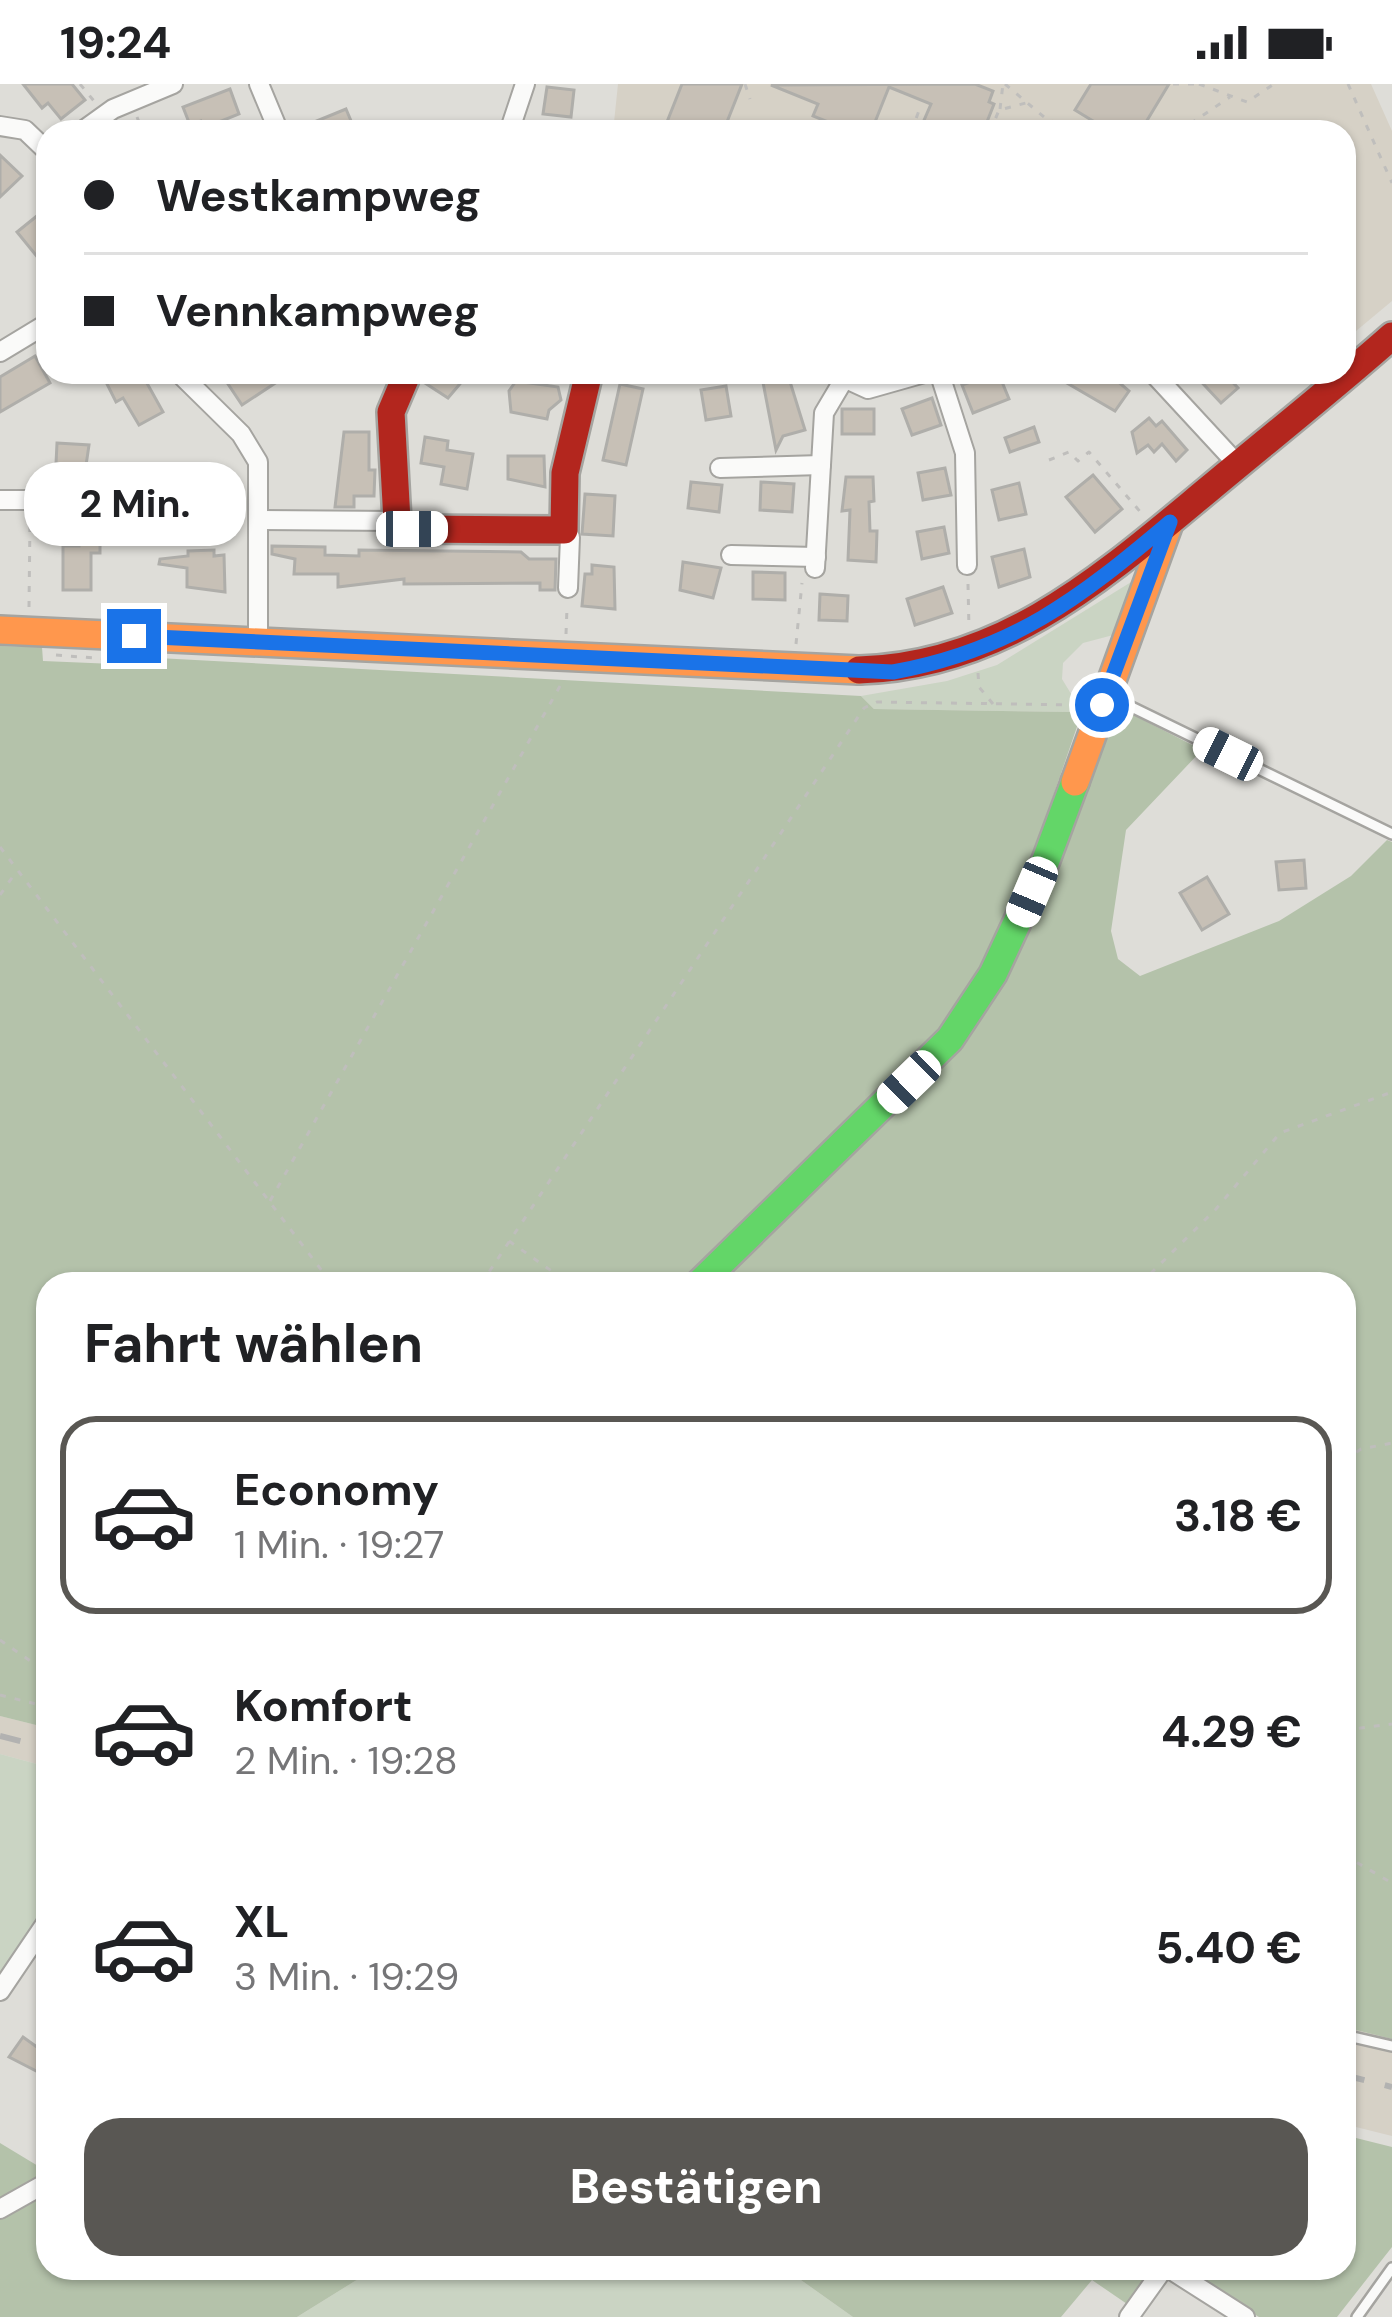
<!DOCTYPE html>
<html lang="de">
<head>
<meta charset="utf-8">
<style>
	:root { --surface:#fff; --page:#f6f6f6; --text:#202124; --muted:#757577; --line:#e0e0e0; --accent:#595753 }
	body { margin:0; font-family:"DM Sans",sans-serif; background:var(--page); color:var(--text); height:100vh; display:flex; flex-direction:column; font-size:45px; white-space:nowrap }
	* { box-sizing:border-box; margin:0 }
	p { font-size:39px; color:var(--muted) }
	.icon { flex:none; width:66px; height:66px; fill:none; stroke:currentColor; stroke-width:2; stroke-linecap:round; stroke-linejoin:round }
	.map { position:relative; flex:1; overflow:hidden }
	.side { position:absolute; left:36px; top:1188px; width:1320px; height:1008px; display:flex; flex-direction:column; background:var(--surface); border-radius:36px; box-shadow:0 3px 9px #0004 }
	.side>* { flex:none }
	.top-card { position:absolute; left:36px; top:36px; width:1320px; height:264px; border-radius:36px; box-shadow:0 3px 9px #0004; display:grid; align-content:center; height:264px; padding:0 48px; background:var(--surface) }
	.end { position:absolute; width:54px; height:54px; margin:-27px; border:15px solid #1a73e8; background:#fff; box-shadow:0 0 0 6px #fff }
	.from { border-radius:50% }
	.bubble { position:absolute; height:84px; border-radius:36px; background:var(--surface); box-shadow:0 3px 9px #0004; font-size:39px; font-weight:700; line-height:84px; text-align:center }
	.car { position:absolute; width:36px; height:72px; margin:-36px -18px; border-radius:15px; box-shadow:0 0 9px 3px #0007; background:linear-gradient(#fff 24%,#345 0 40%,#fff 0 76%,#345 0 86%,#fff 0) }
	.top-card b { display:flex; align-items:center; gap:42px; height:114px; font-size:45px }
	.top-card b+b { border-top:3px solid var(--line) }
	.top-card i { width:30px; height:30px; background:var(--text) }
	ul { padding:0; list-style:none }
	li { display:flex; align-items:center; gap:36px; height:198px; margin:0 24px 18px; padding:0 24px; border:6px solid transparent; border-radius:36px }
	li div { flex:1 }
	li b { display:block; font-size:45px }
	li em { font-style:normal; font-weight:700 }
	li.selected { border-color:var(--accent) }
	li>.icon { width:108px; height:108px; stroke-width:1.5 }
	h2 { padding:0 48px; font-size:54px; line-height:144px }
	.primary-button { display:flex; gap:24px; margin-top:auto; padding:24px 48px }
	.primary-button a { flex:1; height:138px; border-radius:36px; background:var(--accent); color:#fff; font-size:48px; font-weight:700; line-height:138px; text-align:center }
	.status { display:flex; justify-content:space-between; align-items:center; height:84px; padding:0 60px; background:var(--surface); direction:ltr }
	.status svg { height:33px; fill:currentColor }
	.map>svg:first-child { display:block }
	.built { fill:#d6d1c6 }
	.green { fill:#cad4c3 }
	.forest { fill:#b4c2aa }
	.building { fill:#c7c0b6; stroke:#afaeaa; stroke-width:3 }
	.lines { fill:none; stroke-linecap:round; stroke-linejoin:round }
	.lane-casing { stroke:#a5a4a0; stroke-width:14 }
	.street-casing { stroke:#a5a4a0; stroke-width:22 }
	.fast-casing { stroke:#a5a4a0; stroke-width:32 }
	.slow-casing { stroke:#a5a4a0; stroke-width:32 }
	.jam-casing { stroke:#a5a4a0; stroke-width:32 }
	.path { stroke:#bfbebc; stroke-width:3; stroke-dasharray:6 9; stroke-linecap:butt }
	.lane { stroke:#fafaf9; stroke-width:9 }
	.street { stroke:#fafaf9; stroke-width:18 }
	.fast { stroke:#63d668; stroke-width:27 }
	.slow { stroke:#ff974d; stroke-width:27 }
	.jam { stroke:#b3261e; stroke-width:27 }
	.rail { stroke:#b2b2b1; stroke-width:6; stroke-dasharray:21 21; stroke-linecap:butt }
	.route { stroke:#1a73e8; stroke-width:15 }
</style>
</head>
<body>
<div class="status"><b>19:24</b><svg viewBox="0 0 49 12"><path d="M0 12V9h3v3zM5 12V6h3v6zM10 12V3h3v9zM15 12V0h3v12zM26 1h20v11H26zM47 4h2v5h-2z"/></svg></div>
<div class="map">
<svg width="1392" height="2233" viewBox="0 0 1392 2233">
	<rect width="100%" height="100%" fill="#deddd8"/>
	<g class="built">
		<path d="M618,0H1371L1392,47V217L1344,257V48H613Z"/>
		<path d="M0,1632L48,1644V1683L0,1670Z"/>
		<path d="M1344,1943L1392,1955V2052L1344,2040Z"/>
	</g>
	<g class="green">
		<path d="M1136,495L1117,550L1083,559L1063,579L1062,595L1076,618L1073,628L874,625L861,612L947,597L997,581Z"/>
		<path d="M0,1670L48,1683V1819L0,1890Z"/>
		<path d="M376,2184H784L853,2233H297Z"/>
	</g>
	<g class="forest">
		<path d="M0,562L42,563L43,577L138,581L139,573L861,612L874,625L1073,628L1079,637L1011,835L941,949L685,1200H48V1644L0,1632Z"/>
		<path d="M1118,623L1202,666L1126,746L1111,847L1118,875L1140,892L1279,837L1351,792L1387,756L1392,758V1955L1344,1943V1200H711L958,961L1109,628Z"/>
		<path d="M1344,2051L1392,2063V2163L1337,2233H1259L1181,2184H1344Z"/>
		<path d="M0,2059L48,2088V2184H376L297,2233H0Z"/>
		<path d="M784,2184H1157L1130,2222L1092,2196L1061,2233H853Z"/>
	</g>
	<g class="building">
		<path d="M23,0H72L85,16L61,35L48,19L42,24Z"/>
		<path d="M682,0H742L723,48H663Z"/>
		<path d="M975,0L993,7L989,18L994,20L983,48L958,41L955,48H941L922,41L931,20L889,3L871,48H853L813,32L818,20L771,1Z"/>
		<path d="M1091,0H1169L1140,48H1111L1075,26Z"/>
		<path d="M547,3L574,6L571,33L543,30Z"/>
		<path d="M230,5L239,30L204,44L201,37L190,41L183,23Z"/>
		<path d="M346,25L354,44L292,48V47Z"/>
		<path d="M0,71L22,92L0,113Z"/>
		<path d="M48,123V186L17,148Z"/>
		<path d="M35,272L50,299L0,328V293Z"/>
		<path d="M101,288H130L134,297L143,292L163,328L139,341L123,314L116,318Z"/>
		<path d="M220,288H292L242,321Z"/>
		<path d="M432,288H470L448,314L425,299Z"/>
		<path d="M761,288H787L805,346L783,352L776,366Z"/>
		<path d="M998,288L1009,315L973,329L962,301Z"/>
		<path d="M1048,288H1107L1129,307L1115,327Z"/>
		<path d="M1192,288H1223L1238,304L1221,319Z"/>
		<path d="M516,297L558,303L561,316L549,326L547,335L511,328L509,307Z"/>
		<path d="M620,300L643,305L626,381L603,376Z"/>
		<path d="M726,302L731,332L706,336L701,306Z"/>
		<path d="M932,314L941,341L912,351L902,325Z"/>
		<rect x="842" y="325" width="32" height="25"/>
		<path d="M1149,334L1156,342L1162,337L1187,366L1176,377L1162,360L1154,368L1148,361L1137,369L1132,348Z"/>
		<path d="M1034,343L1039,358L1010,368L1005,354Z"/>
		<path d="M344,348H369V386H375L374,412H354V423H335Z"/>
		<path d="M425,353L448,357L447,366L473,370L467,405L441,400L444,383L421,379Z"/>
		<path d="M57,359L89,361L83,402L55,401Z"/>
		<path d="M508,372H544L545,403L508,395Z"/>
		<path d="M945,384L951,411L923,416L918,389Z"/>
		<path d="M225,390L221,426L196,428L195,392Z"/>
		<path d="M1093,391L1122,425L1095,448L1066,413Z"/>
		<path d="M846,393H873L874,417L869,418L870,447H877L876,478L848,476L850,426L842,427Z"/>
		<path d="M691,398L722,401L719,428L688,424Z"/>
		<path d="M761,398L794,400L792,428L760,426Z"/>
		<path d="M1019,399L1026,430L999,436L992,406Z"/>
		<path d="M585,410L615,412L613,452L582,450Z"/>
		<path d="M944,443L949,469L922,475L917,448Z"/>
		<path d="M79,452H100V469H91V506H63V462H79Z"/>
		<path d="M272,462L325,463V471L359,472V466L521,468L529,475H556L555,506H540V499L404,500V495L338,503V490H294L295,475L272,470Z"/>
		<path d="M1024,465L1030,493L999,503L992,473Z"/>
		<path d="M214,466V472L224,471L225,508L187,503V484L159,480L160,475L188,472V467Z"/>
		<path d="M683,478L721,484L713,514L680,506Z"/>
		<path d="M592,481L614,483L615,525L582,522L585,490H592Z"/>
		<path d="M753,488L785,489V516L753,515Z"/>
		<path d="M943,503L952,529L915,541L907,515Z"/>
		<path d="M820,510L848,512L847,537L819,536Z"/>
		<path d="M1304,776L1306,804L1279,806L1276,778Z"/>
		<path d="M1207,793L1229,830L1202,846L1180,809Z"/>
		<path d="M23,1953L48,1971V1993L9,1973Z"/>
	</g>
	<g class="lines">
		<g class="lane-casing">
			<g id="lane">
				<path d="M1111,613L1392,750"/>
				<path d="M1344,1951L1392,1962"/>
				<path d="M1357,2233L1392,2184"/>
			</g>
		</g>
		<g class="street-casing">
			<g id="street">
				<path d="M259,0L279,48"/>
				<path d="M0,42L25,46L48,68"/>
				<path d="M81,48L113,25L173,0"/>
				<path d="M509,48L525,0"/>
				<path d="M0,268L48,239"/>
				<path d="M178,288L241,350L258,378V559"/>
				<path d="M831,288L868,305L928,288"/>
				<path d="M939,288L965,369L967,481"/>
				<path d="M1152,288L1238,381"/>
				<path d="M720,384L821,381"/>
				<path d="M0,416H30"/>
				<path d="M261,436L397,437"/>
				<path d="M564,446L570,453L568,504"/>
				<path d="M731,471L816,473"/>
				<path d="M815,484L824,329L843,297"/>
				<path d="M0,1907L48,1836"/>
				<path d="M0,2125L48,2098"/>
				<path d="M1168,2184L1245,2233"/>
				<path d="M1129,2233L1164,2184"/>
			</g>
		</g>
		<g class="fast-casing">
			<path id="fast" d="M699,1200L950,955L993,890L1046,776L1075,698"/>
		</g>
		<g class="slow-casing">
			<g id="slow">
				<path d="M0,546L859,586"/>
				<path d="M1075,698L1168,442"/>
			</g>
		</g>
		<g class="jam-casing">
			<g id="jam">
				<path d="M408,288L391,328L397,437L412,445L564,446L565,389L589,288"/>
				<path d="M859,586C1004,582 1104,492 1209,405C1270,354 1332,305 1392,252"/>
			</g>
		</g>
		<g class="path">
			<path d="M80,0L94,17"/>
			<path d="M745,0L750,15"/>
			<path d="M1005,0L1044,33L1074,48"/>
			<path d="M1173,0H1195"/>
			<path d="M1199,0L1247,18L1274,0"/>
			<path d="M1348,0L1392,99"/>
			<path d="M1000,25L1003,0"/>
			<path d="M137,33L143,48"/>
			<path d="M911,48L920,24"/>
			<path d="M990,48L999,26L1026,19"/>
			<path d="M1178,48L1230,13"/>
			<path d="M1049,376L1069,368L1078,377L1089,368L1143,431"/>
			<path d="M968,500L969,545"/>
			<path d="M29,523L30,436"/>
			<path d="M566,550L567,524"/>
			<path d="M796,560L802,499"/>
			<path d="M56,571L133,577"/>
			<path d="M978,589L979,603L993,620"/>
			<path d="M0,763L332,1200"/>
			<path d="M0,811L16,788"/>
			<path d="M270,1117L564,595"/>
			<path d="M509,1157L570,1200"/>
			<path d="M481,1200L864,624L877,618L1081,621"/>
			<path d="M1140,1200L1216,1125L1280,1049L1392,1008"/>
			<path d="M1344,1377L1361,1365L1392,1359"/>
			<path d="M0,1556L48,1589"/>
			<path d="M0,1611L48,1623"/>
			<path d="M1344,1646L1392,1640"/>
			<path d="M1344,1771L1392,1799"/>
		</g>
		<use href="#lane" class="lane"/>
		<use href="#street" class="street"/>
		<use href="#fast" class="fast"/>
		<use href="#slow" class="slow"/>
		<use href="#jam" class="jam"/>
		<g class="rail">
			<path d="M0,1652L48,1664"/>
			<path d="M1344,1991L1392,2003"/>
		</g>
	</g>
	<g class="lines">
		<path class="route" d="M134,552L893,588C1013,566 1079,515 1170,438L1102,621"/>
	</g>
</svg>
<i class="end from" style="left:1102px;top:621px"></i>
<i class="end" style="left:134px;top:552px"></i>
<div class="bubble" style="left:24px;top:378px;width:222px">2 Min.</div>
<i class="car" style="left:412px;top:445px;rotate:90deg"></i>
<i class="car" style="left:1228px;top:670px;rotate:296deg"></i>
<i class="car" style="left:1032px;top:808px;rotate:203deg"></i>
<i class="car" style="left:909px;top:998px;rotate:226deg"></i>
<div class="top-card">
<b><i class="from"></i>Westkampweg</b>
<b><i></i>Vennkampweg</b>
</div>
<section class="side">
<h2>Fahrt wählen</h2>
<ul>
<li class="selected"><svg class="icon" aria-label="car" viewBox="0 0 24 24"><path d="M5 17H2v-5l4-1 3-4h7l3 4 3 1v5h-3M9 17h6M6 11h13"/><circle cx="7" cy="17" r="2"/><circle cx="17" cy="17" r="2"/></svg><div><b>Economy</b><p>1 Min. · 19:27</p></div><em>3.18 €</em></li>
<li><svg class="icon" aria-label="car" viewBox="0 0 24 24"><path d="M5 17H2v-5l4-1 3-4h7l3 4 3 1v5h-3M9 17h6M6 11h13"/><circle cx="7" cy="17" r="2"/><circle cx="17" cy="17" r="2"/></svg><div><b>Komfort</b><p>2 Min. · 19:28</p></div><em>4.29 €</em></li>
<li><svg class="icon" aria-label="car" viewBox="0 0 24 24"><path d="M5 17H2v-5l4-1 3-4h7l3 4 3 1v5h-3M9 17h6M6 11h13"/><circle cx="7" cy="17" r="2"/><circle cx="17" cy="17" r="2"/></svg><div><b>XL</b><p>3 Min. · 19:29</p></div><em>5.40 €</em></li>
</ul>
<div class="primary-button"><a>Bestätigen</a></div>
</section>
</div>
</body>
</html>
